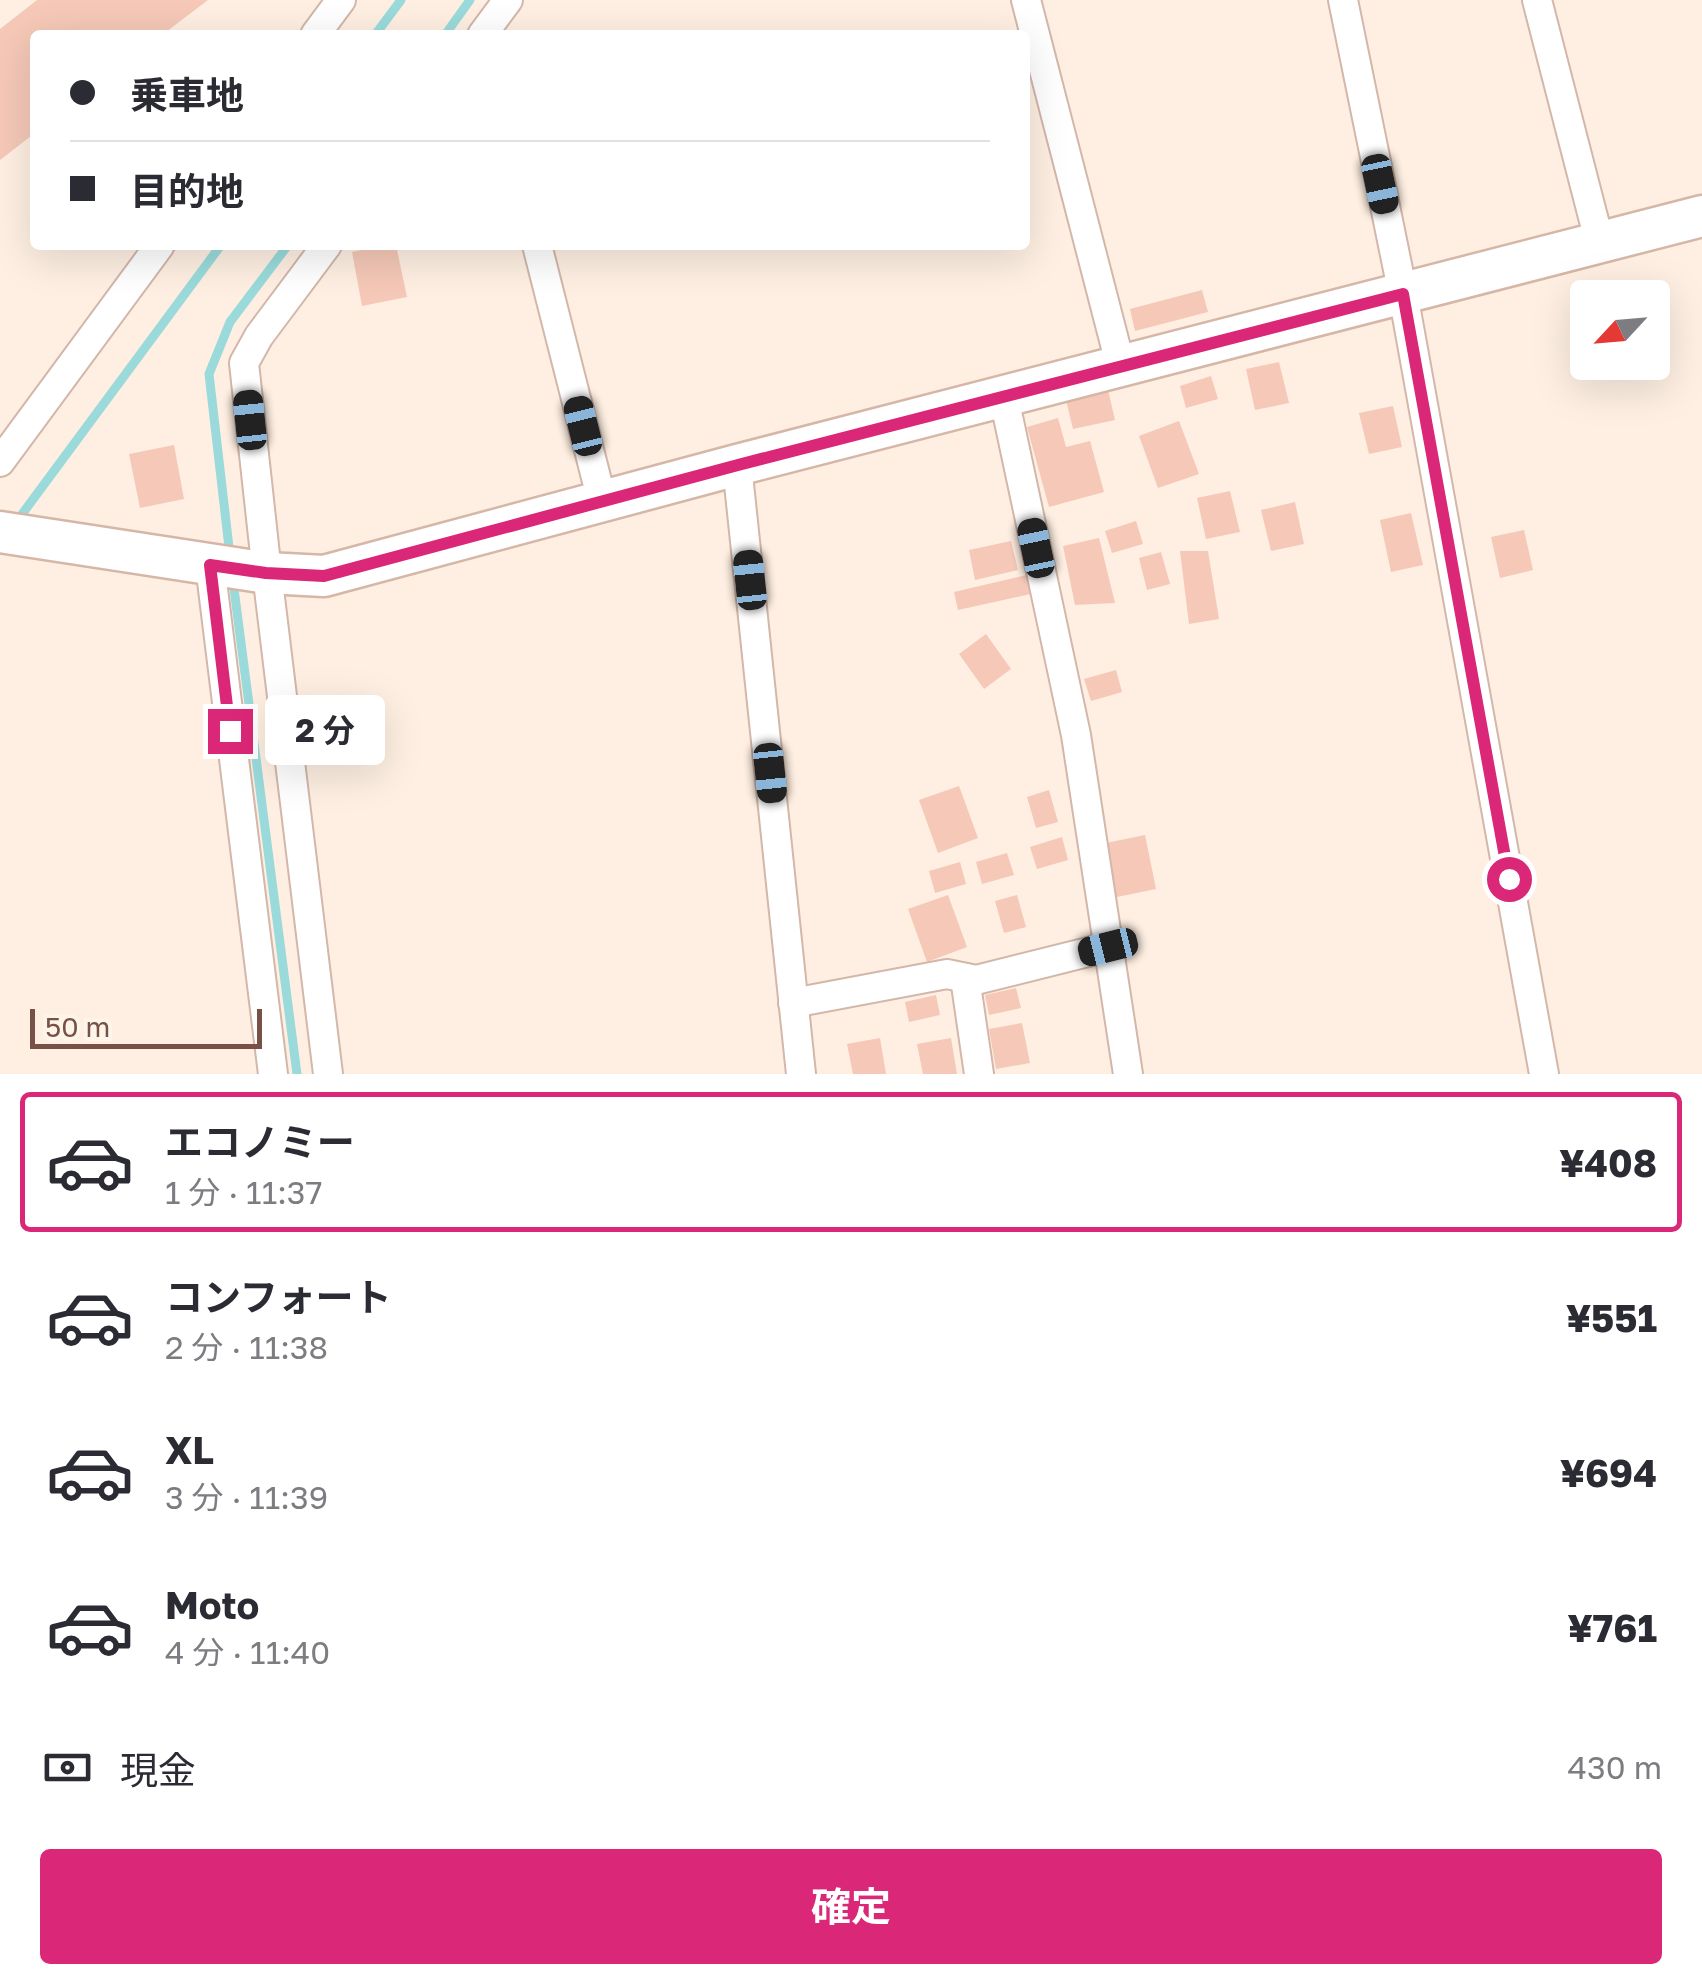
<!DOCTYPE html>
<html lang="ja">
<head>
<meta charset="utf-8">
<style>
	:root { --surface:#fff; --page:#f7f7f7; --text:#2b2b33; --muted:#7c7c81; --line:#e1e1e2; --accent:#db2777 }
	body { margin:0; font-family:"Golos Text","Noto Sans JP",sans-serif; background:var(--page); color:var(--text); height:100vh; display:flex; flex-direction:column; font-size:38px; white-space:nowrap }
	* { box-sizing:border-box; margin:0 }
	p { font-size:32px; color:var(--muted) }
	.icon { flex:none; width:55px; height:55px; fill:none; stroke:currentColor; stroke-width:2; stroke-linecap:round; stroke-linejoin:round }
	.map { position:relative; height:1074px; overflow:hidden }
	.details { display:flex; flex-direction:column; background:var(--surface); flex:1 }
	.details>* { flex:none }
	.top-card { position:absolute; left:30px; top:30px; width:1000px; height:220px; border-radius:10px; box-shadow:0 10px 40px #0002; display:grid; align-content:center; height:220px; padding:0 40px; background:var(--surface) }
	.needle { width:65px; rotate:244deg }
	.tools { position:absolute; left:1570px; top:280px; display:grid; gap:20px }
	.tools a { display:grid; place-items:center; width:100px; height:100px; border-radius:10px; background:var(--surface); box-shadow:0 10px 40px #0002; font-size:50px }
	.scale { position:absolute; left:30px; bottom:25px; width:232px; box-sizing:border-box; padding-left:10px; border:5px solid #775146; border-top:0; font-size:28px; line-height:35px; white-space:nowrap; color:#775146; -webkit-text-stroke:8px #fff4e9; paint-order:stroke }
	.end { position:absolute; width:45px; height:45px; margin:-22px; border:12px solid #db2777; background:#fff; box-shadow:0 0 0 5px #fff }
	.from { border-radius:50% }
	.bubble { position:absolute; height:70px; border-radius:10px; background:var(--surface); box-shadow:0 10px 40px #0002; font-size:32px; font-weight:700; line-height:70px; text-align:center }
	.car { position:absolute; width:30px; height:60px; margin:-30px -15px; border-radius:12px; box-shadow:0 0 8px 2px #0007; background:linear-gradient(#222 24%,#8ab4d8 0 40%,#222 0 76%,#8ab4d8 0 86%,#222 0) }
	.top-card b { display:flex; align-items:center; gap:35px; height:95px; font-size:38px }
	.top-card b+b { border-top:2px solid var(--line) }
	.top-card i { width:25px; height:25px; background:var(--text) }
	ul { padding:18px 0 0; list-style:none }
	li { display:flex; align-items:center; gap:30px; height:140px; margin:0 20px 15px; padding:0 20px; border:5px solid transparent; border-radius:10px }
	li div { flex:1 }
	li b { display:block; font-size:38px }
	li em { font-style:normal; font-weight:700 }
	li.on { border-color:var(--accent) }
	li>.icon { width:90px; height:90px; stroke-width:1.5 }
	.pay { display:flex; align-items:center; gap:25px; height:110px; padding:0 40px; font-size:38px }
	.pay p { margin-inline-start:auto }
	.primary-button { display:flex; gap:20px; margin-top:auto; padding:20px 40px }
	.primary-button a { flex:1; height:115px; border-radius:10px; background:var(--accent); color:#fff; font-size:40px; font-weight:700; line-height:115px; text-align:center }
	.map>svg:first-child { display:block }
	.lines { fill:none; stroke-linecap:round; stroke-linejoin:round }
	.stream { stroke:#9adadb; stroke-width:9 }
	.building { fill:#f5c8b7 }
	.street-casing { stroke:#d2b7aa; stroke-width:32 }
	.secondary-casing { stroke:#d5b6a7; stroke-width:45 }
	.street { stroke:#fff; stroke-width:28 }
	.secondary { stroke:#fff; stroke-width:40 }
	.route { stroke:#db2777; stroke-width:12 }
</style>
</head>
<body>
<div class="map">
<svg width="1702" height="1074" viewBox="0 0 1702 1074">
	<rect width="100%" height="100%" fill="#feefe2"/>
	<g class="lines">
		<g class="stream">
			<path d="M375,35L401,0"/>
			<path d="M445,35L470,0"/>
			<path d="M14,525L221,245"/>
			<path d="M230,556L209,374L230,322L288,245"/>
			<path d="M233,581L297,1074"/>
		</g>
	</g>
	<g class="building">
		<path d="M37,0H208L162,35H35V133L0,160V29Z"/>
		<path d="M386,245H396L407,297L362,306L352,252Z"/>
		<path d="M1202,290L1208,312L1135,331L1130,309Z"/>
		<path d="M1279,362L1289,403L1255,410L1246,369Z"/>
		<path d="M1211,376L1218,399L1186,408L1180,386Z"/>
		<path d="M1108,390L1115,420L1073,429L1066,400Z"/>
		<path d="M1393,406L1402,447L1369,454L1359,413Z"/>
		<path d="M1058,418L1066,447L1090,441L1104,492L1049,507L1027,427Z"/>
		<path d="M1179,421L1199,474L1158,488L1139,436Z"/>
		<path d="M174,445L184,499L140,508L129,454Z"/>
		<path d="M1230,491L1240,532L1206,539L1197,498Z"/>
		<path d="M1295,502L1304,544L1271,551L1261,510Z"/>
		<path d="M1411,513L1423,565L1391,572L1380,520Z"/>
		<path d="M1136,521L1143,544L1112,553L1105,531Z"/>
		<path d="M1524,530L1533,570L1500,578L1491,537Z"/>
		<path d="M1099,538L1115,603L1075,605L1063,546Z"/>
		<path d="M1011,541L1018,570L975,580L969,550Z"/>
		<path d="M1180,551H1208L1219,619L1189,624Z"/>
		<path d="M1161,552L1170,584L1147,590L1139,558Z"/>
		<path d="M1027,575L1031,594L958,610L954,592Z"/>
		<path d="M986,634L1011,669L984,689L959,654Z"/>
		<path d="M1116,670L1122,692L1091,701L1084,679Z"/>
		<path d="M959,786L978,838L938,853L919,800Z"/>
		<path d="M1049,790L1058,822L1036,828L1027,797Z"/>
		<path d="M1145,835L1156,889L1112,898L1101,844Z"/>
		<path d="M1062,837L1068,860L1037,869L1030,847Z"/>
		<path d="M1007,853L1014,875L982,884L976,862Z"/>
		<path d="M960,862L966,884L935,893L929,871Z"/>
		<path d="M948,895L967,947L927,962L908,909Z"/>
		<path d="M1017,895L1026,927L1004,933L995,901Z"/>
		<path d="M1016,988L1021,1008L989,1015L985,995Z"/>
		<path d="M936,995L940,1015L909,1022L905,1002Z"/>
		<path d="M1022,1023L1030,1063L996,1069L989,1029Z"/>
		<path d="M880,1038L886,1074H853L847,1044Z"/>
		<path d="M951,1038L957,1074H923L917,1044Z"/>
	</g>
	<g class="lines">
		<g class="street-casing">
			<g id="street">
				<path d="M1026,0L1121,367"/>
				<path d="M1343,0L1403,294L1544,1074"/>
				<path d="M1537,0L1600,244"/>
				<path d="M315,35L341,0"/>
				<path d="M482,35L508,0"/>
				<path d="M327,245L259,336L244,363L267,573L328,1074"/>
				<path d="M537,245L602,501"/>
				<path d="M1004,398L1076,735L1128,1074"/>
				<path d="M0,462L160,245"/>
				<path d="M737,465L801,1074"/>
				<path d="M210,565L273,1074"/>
				<path d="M965,978L979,1074"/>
				<path d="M793,1003L947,974L976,980L1108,947"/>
			</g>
		</g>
		<g class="secondary-casing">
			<path id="secondary" d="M0,532L267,573L324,576L737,465L1702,216"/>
		</g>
		<use href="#street" class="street"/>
		<use href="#secondary" class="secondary"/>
	</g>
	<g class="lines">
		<path class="route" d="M230,731L210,565L266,573L324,576L738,465L1403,294L1509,879"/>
	</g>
</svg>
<div class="tools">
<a><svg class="needle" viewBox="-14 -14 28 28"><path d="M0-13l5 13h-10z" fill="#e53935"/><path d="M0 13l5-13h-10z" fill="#7c7c81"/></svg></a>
</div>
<div class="scale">50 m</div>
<i class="end from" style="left:1509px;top:879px"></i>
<i class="end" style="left:230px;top:731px"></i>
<div class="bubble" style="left:265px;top:695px;width:120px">2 分</div>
<i class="car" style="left:1380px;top:184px;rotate:168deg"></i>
<i class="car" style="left:250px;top:420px;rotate:354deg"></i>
<i class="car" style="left:583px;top:426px;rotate:346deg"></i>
<i class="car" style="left:1036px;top:548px;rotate:348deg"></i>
<i class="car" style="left:750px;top:580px;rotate:354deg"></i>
<i class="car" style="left:770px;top:773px;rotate:174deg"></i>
<i class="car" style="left:1108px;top:947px;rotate:256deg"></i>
<div class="top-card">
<b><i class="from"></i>乗車地</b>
<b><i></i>目的地</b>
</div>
</div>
<section class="details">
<ul>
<li class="on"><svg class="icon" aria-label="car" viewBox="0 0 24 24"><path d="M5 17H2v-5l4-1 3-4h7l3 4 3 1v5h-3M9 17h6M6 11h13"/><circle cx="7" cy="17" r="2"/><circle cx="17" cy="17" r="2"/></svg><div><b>エコノミー</b><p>1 分 · 11:37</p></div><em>¥408</em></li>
<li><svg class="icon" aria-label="car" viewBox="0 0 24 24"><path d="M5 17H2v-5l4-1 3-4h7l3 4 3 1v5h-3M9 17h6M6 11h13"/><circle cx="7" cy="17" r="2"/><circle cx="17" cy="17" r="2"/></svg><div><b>コンフォート</b><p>2 分 · 11:38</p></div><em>¥551</em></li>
<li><svg class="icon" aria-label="car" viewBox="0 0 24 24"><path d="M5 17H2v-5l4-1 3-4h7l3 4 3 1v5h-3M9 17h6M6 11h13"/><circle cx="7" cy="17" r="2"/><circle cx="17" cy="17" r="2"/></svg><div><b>XL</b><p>3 分 · 11:39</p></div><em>¥694</em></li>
<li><svg class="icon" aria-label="car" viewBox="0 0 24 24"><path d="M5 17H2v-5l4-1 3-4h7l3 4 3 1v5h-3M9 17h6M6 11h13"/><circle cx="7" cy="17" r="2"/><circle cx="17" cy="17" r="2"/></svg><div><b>Moto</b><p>4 分 · 11:40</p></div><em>¥761</em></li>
</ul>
<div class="pay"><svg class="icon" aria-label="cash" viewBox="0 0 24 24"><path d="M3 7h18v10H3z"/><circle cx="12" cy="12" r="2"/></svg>現金<p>430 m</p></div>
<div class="primary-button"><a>確定</a></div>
</section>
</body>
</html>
